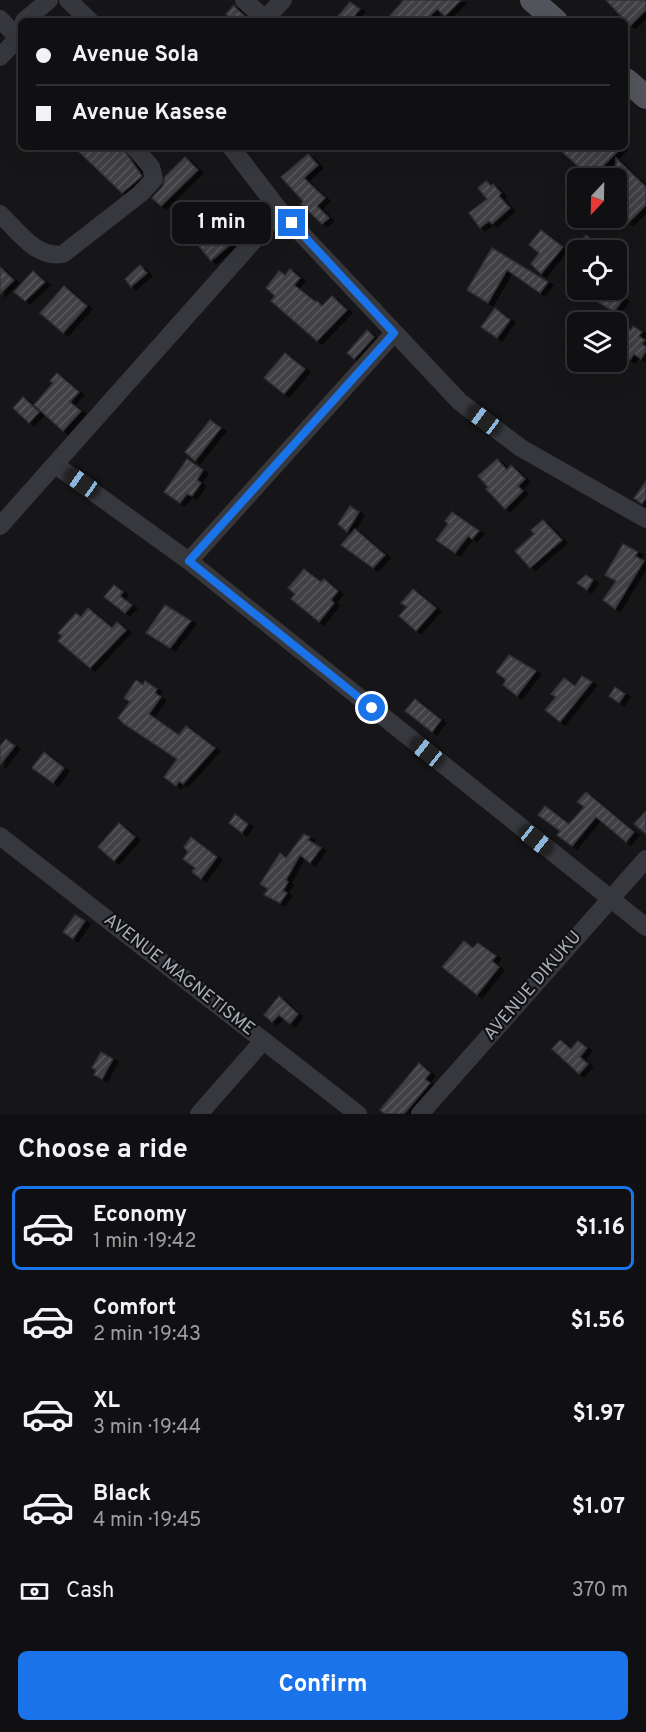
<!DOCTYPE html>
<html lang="en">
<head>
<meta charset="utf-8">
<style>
	:root { --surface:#101012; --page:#19191b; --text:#f1f3f6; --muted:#9c9d9f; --line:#303032; --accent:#1a73e8 }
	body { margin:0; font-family:Overpass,sans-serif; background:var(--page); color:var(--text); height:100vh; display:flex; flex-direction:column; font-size:22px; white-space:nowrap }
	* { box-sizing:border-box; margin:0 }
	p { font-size:20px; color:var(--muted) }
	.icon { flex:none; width:33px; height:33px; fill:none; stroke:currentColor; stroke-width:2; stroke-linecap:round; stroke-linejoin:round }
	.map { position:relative; height:1114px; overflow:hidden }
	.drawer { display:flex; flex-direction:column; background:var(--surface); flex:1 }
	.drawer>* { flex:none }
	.guide { position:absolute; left:18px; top:18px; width:610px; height:132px; border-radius:9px; box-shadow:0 6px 24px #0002,0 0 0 2px var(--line); display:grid; align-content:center; height:132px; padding:0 18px; background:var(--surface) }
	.needle { width:39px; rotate:202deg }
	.fabs { position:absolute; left:567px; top:168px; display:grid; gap:12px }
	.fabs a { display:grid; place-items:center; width:60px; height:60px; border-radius:9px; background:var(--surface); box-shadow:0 6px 24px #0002,0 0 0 2px var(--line); font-size:30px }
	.end { position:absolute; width:27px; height:27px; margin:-14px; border:8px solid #1a73e8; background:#fff; box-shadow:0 0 0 3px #fff }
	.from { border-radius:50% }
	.bubble { position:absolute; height:42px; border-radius:9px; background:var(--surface); box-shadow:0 6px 24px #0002,0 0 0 2px var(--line); font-size:20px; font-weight:700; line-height:42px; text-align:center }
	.car { position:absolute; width:18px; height:36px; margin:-18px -9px; border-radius:8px; box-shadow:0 0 4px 2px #0007; background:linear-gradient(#222 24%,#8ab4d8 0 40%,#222 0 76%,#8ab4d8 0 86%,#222 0) }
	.guide b { display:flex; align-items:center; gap:21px; height:57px; font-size:22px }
	.guide b+b { border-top:2px solid var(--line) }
	.guide i { width:15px; height:15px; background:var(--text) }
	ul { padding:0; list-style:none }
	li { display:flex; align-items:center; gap:18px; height:84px; margin:0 12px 9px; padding:0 6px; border:3px solid transparent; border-radius:9px }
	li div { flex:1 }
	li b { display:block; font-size:22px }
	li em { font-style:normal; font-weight:700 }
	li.current { border-color:var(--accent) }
	li>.icon { width:54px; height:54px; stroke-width:1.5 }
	h2 { padding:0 18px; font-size:27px; line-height:72px }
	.pay { display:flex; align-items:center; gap:15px; height:66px; padding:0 18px; font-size:22px }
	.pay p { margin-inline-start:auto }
	.action { display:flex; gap:12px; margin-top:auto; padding:12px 18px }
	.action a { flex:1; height:69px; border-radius:9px; background:var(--accent); color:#fff; font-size:24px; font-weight:700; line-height:69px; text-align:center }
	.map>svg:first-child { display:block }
	.building { fill:url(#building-hatch); stroke:#303034; stroke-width:1.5; filter:url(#shadow) }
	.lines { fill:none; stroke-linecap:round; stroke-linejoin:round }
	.minor { stroke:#37383d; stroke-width:18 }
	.major { stroke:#53555c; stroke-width:24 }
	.route { stroke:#1a73e8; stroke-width:8 }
	.labels { text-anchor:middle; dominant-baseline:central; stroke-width:4.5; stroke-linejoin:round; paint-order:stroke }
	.street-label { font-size:18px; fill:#a8adb8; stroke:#111113 }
</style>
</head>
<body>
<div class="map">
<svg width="646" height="1114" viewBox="0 0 646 1114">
	<defs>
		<pattern id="building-hatch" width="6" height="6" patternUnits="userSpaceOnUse" patternTransform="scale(1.5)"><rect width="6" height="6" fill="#404145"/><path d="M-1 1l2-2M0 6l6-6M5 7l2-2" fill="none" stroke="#595a5e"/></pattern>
		<filter id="shadow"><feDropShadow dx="5" dy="3" stdDeviation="0" flood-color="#0009"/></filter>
	</defs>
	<rect width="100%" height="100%" fill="#161618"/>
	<g class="building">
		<path d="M404,0H461L445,16L437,9L425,21H385Z"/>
		<path d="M606,0H646V10L630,26Z"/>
		<path d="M350,2L360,9L350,21H334Z"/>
		<path d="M234,5L236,8L250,21H233L226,14Z"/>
		<path d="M74,147H122L142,176L122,193Z"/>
		<path d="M557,147H622L591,178Z"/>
		<path d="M308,154L318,165L304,178L325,198L317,206L329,218L322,224L301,204L303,201L281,177Z"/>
		<path d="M185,157L198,170L161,206L152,198L163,186L165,177Z"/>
		<path d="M616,158L646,187V205L628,223L616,212V206L626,197L616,188Z"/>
		<path d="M486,181L491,186L493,184L501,193L499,196L510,208L492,224L489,221L480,228L469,213L487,199L478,188Z"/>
		<path d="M216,217L238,238L211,261L192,238Z"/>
		<path d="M541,230L563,247L541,274L531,264L539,253L529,245Z"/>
		<path d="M586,235L605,250H578V267L566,258Z"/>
		<path d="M492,248L548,282L540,293L507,270L488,303L467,290Z"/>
		<path d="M140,265L147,273L131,287L125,279Z"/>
		<path d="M0,267L14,280L0,294Z"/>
		<path d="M290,269L300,278L294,285L316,302L317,301L322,306L332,296L347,310L317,341L271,301L275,296L266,288L279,271L285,275Z"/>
		<path d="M33,271L45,282L25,301L14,292Z"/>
		<path d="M64,286L87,306L63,333L40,313Z"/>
		<path d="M602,290H609L624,298L614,312L595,300Z"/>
		<path d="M495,308L510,320L497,338L481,327Z"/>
		<path d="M633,326L642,332L639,336L645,340L642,344L646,347V351L641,359L634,354L630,360L616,350V341L627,327L631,330Z"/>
		<path d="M367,330L374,337L354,359L347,353Z"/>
		<path d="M285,353L305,369L284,394L264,378Z"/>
		<path d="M57,373L79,392L70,402L81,411L63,431L34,405L53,383L50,381Z"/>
		<path d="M23,397L39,412L29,423L13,408Z"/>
		<path d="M210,420L221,428L195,461L185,452Z"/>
		<path d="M187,459L203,470L197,480L201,483L192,496L187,494L180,503L164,492Z"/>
		<path d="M497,459L507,470L511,465L525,479L518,486L523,491L505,509L486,489L488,487L478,476Z"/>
		<path d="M646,481V498L642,504L634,498Z"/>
		<path d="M350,506L359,512L347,532L338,524Z"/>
		<path d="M452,512L479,531L472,539L468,536L455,553L436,540L448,524L445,521Z"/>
		<path d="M543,520L562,540L530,568L515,551L534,534L531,530Z"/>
		<path d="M355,529L385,555L373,568L341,545Z"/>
		<path d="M623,544L638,552L635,556L644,561L615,609L603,600L616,581L605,575Z"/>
		<path d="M304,569L321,582L324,579L338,591L331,600L334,603L319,622L291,599L295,594L288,588Z"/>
		<path d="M586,575L593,580L587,590L577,583Z"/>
		<path d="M114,585L123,592L120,596L132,605L125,613L104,597Z"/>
		<path d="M413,589L436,608L416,631L399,616L407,607L401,603Z"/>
		<path d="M165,605L191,621L170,648L146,633Z"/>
		<path d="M88,608L112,628L117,622L126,630L90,668L58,641L62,636L58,633L76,613L81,617Z"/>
		<path d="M509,655L536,671L517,696L503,685L506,680L496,672Z"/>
		<path d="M582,676L592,682L560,722L545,710L556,697L551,694L564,678L575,686Z"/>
		<path d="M136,680L143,685L145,681L157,689L155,693L161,697L149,714L179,735L186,726L215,748L183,784L179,781L176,786L164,777L177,759L124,724L118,718L130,702L124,698Z"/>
		<path d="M615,687L625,694L619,703L609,696Z"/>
		<path d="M415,699L441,720L432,732L405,711Z"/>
		<path d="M6,739L15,746L0,765V746Z"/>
		<path d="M44,752L64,768L53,783L32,768Z"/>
		<path d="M586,792L634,832L626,842L596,817L572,846L557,835L560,831L538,815L545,806L569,824L584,807L577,802Z"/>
		<path d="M646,811V834L634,824Z"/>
		<path d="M235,814L248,824L242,833L229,823Z"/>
		<path d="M119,823L135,837L114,861L98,847Z"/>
		<path d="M304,834L310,837L308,840L321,848L310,863L300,855L286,880L288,882L283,891L287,893L280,903L264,895L268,889L260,884L280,853L286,858Z"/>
		<path d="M191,837L217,857L201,879L192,872L195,868L183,859L188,852L184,847Z"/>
		<path d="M75,915L85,921L73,939L63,932Z"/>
		<path d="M464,941L473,948L478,943L496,956L492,961L499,967L477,995L442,967Z"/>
		<path d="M279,996L298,1014L290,1024L279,1015L272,1022L264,1015Z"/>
		<path d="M560,1040L571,1049L578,1041L587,1048L580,1057L588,1064L579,1074L552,1049Z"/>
		<path d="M101,1052L113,1059L102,1079L94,1075L96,1070L92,1068Z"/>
		<path d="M419,1063L430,1073L425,1079L430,1083L404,1114H385L380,1110Z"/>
	</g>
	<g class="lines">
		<g class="minor">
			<path d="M68,0L90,21"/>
			<path d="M244,0L267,21"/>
			<path d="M0,19L21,41"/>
			<path d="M24,21L49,0"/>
			<path d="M263,21L283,0"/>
			<path d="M0,57L18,38"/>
			<path d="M231,147L280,211L460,402L521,448L646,519"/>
			<path d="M0,214C18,231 36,259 63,254L140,194L154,179L151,167L134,147"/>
			<path d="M57,466L189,561L646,927"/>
			<path d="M0,526L280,211"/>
			<path d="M189,561L394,333"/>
			<path d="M0,836L358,1114"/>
			<path d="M199,1114L263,1041"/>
			<path d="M420,1114L646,859"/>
		</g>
		<g class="major">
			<path d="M532,0L556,21"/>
			<path d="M626,80L646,97"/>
		</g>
	</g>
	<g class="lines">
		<path class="route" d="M292,223L394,333L189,561L372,708"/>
	</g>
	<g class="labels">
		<g class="street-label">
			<text transform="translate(179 975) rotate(38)">AVENUE MAGNETISME</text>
			<text transform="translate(533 986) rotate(-49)">AVENUE DIKUKU</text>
		</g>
	</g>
</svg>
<div class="fabs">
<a><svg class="needle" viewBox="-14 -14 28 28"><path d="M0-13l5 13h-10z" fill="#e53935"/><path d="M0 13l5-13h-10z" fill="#9c9d9f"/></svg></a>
<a><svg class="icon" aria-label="locate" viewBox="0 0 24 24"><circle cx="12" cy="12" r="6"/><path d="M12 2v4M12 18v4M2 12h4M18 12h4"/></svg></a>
<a><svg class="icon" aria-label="layers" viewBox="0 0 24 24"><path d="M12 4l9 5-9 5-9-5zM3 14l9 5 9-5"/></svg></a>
</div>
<i class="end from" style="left:372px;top:708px"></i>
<i class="end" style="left:292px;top:223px"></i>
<div class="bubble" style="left:172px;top:202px;width:99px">1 min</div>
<i class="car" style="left:484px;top:420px;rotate:307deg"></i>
<i class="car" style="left:82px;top:483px;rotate:305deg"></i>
<i class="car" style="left:427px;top:752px;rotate:309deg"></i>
<i class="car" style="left:536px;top:840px;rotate:129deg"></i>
<div class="guide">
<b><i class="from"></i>Avenue Sola</b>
<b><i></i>Avenue Kasese</b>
</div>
</div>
<section class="drawer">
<h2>Choose a ride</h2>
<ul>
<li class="current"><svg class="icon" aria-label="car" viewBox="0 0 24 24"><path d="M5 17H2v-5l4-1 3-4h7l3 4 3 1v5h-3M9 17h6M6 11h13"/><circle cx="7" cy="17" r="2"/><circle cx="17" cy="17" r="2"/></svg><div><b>Economy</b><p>1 min · 19:42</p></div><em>$1.16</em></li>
<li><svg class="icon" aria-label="car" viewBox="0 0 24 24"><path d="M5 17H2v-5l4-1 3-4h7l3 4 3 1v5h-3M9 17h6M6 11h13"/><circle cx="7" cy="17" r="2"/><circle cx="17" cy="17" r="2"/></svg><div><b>Comfort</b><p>2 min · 19:43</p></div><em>$1.56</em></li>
<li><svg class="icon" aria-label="car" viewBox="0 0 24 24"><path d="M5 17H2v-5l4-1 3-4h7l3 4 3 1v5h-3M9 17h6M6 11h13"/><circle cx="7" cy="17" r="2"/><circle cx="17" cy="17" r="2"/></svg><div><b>XL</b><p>3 min · 19:44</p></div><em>$1.97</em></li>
<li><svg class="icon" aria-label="car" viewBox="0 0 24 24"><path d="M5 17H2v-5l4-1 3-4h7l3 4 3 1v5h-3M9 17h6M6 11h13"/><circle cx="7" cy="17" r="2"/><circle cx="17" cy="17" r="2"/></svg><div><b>Black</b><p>4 min · 19:45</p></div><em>$1.07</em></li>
</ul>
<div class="pay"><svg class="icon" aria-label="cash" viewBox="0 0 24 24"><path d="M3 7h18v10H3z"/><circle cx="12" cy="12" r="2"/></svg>Cash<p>370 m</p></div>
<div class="action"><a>Confirm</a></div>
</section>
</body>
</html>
